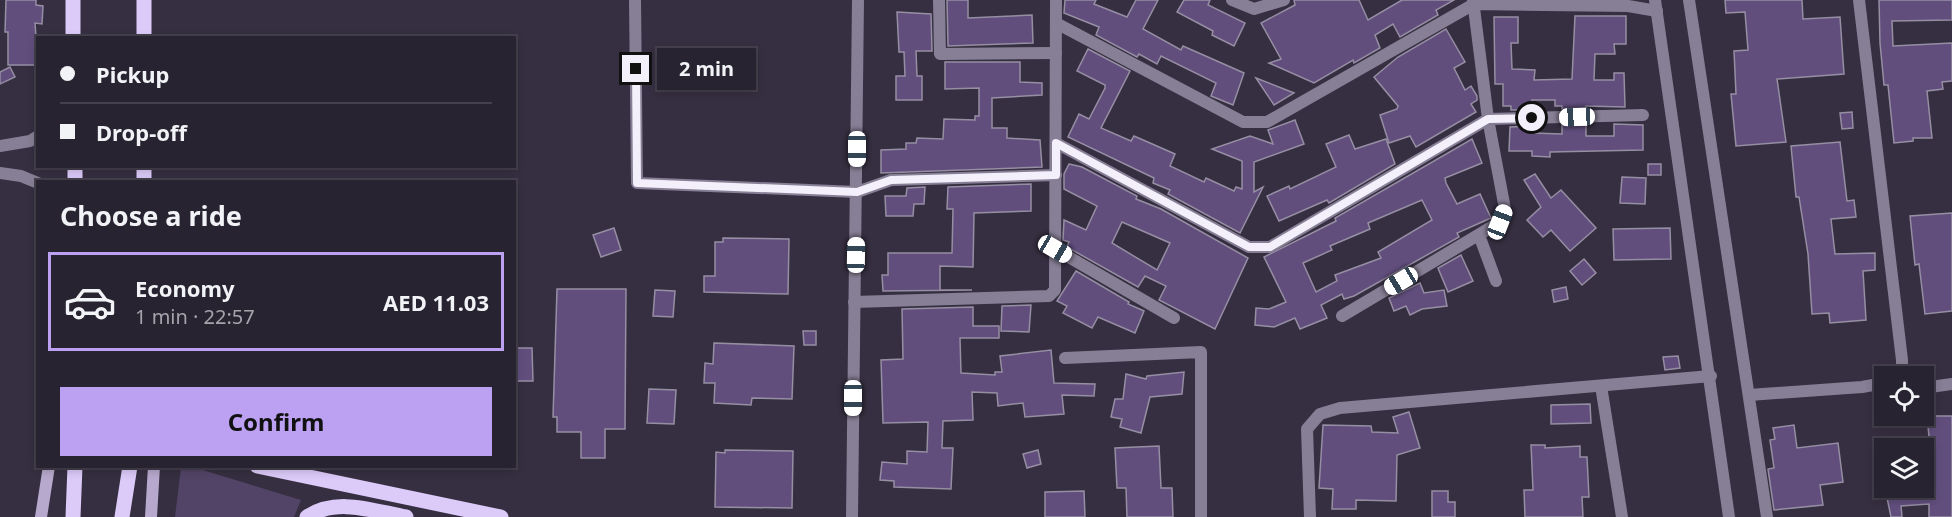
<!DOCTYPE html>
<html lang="en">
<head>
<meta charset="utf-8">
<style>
	:root { --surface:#282331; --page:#302b39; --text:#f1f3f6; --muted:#a5a4ab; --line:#44404d; --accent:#bca0f2 }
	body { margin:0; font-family:"Noto Sans",sans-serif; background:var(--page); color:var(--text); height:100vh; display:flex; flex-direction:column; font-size:22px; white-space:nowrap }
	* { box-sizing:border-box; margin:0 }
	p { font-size:20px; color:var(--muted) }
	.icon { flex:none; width:33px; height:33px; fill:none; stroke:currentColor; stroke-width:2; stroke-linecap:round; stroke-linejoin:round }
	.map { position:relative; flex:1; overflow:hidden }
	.sheet { position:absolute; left:36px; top:180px; width:480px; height:288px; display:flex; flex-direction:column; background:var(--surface); border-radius:0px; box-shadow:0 3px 9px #0003,0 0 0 2px var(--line) }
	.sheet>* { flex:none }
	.top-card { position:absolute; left:36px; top:36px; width:480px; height:132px; border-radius:0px; box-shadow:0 3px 9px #0003,0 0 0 2px var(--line); display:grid; align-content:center; height:132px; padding:0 24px; background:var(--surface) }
	.fabs { position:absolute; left:1874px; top:366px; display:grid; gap:12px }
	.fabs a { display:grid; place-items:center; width:60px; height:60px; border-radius:0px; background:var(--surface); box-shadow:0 3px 9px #0003,0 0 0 2px var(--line); font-size:30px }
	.end { position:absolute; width:27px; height:27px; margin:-14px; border:8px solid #f3effb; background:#111; box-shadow:0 0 0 3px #111 }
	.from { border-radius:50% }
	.bubble { position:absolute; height:42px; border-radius:0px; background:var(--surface); box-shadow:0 3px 9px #0003,0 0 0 2px var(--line); font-size:20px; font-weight:700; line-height:42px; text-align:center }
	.car { position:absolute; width:18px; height:36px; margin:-18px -9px; border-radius:8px; box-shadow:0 0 4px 2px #0007; background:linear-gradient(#fff 24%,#345 0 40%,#fff 0 76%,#345 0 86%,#fff 0) }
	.top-card b { display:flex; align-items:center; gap:21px; height:57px; font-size:22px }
	.top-card b+b { border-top:2px solid var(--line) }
	.top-card i { width:15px; height:15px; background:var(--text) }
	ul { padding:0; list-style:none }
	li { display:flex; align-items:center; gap:18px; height:99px; margin:0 12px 9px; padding:0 12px; border:3px solid transparent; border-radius:0px }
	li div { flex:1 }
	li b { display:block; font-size:22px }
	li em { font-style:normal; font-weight:700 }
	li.selected { border-color:var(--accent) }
	li>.icon { width:54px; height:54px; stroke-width:1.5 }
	h2 { padding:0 24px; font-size:27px; line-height:72px }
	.button { display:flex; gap:12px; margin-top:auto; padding:12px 24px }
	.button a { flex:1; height:69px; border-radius:0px; background:var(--accent); color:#111; font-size:24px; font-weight:700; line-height:69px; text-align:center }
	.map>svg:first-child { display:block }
	.green { fill:#524466 }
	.building { fill:#614e7d; stroke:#968ea3; stroke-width:1.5; fill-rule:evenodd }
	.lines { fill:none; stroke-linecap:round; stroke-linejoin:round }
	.street { stroke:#877f95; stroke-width:12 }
	.secondary { stroke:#b7a9cd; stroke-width:12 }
	.primary { stroke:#dccaf9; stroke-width:15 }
	.route { stroke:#f3effb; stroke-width:8 }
</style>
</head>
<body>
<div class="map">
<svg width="1952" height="517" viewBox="0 0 1952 517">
	<rect width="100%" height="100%" fill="#362f41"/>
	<path class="green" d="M181,467H193L301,500L294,517H175Z"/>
	<g class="building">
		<path d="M6,0H36V5L43,6L42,24L35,23L38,65H8V32H5Z"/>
		<path d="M947,0H968V18L1032,15L1033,43L948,46Z"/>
		<path d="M1065,0H1096L1094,4L1127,17L1136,0H1158L1143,29L1181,50L1183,46L1244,73L1233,105L1211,96L1216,83L1161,56L1157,64L1139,54L1137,57L1096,35L1099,27L1064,13Z"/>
		<path d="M1184,0H1210L1208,5L1245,23L1234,46L1212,35L1213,31L1177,12Z"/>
		<path d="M1294,0H1359L1368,20L1402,0H1454L1436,10L1438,15L1400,37L1393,24L1375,35L1380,48L1354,63L1353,60L1314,83L1269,63L1281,59L1261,23L1295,5Z"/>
		<path d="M1725,0H1802L1803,19L1840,17L1844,74L1777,79L1786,142L1736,146L1731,94H1736L1734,51L1748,50L1745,12L1726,13Z"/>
		<path d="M1879,0H1952V20L1892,21L1893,46L1952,43V81L1942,82L1943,89L1927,91L1932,138H1913V141L1894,143L1888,85H1884L1880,43Z"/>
		<path d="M897,12L931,14L932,51H916L917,76H922V100H896V76H905L904,52H899Z"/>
		<path d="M1575,16H1626V44H1614L1615,54H1595L1594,80H1614V73H1624L1625,107L1586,106V108L1562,109V106H1555V100H1532V110H1511V106H1503V84H1495L1494,17H1518V43H1511L1512,69L1535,70L1534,80L1572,79Z"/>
		<path d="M1446,29L1465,62L1454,68L1465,90L1471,86L1477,96V100L1471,104L1476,112L1416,147L1410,136L1389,143L1380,115L1397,109L1398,106L1374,77L1398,57Z"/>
		<path d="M1088,49L1130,71L1101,128L1131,141L1134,136L1175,154L1170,166L1204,182L1206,178L1234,191L1236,187L1242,189V161L1212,149L1250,136L1273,144L1268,130L1295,120L1304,144L1254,162V192L1263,187L1240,233L1168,194L1170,190L1153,183L1154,178L1068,137L1079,114L1089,119L1105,88V85L1077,71Z"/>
		<path d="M945,62H1020V82L1042,83V95L992,98V128H1007V138L1040,140L1042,167L881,173V150L906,149V143H916L917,138L943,139L944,119L975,120V116H979V88L945,89Z"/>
		<path d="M10,67L15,77L0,84V72Z"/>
		<path d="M1256,78L1294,93L1274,105Z"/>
		<path d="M1852,112L1853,128L1842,129L1840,113Z"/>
		<path d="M1614,124L1643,125V150L1550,152V157L1532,156V151H1509L1510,127L1533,126V133L1562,134V125H1586V136H1614Z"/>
		<path d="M1349,135L1355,149L1386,139L1395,164L1329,203L1327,200L1279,221L1267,196L1289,186L1290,189L1336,167L1326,144Z"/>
		<path d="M1472,139L1482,163L1445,178L1446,183L1457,204L1480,194L1491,218L1457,233L1459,237L1354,296L1344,299L1342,294L1321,305L1327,318L1300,329L1295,318L1274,327L1255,325L1256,308L1269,309L1286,302L1264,257L1336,221L1335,218ZM1422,200L1432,220L1378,252L1381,258L1335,275L1337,281L1316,292L1303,263L1332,250L1330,246L1370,229L1368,223Z"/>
		<path d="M1840,142L1847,201L1854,200L1856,217L1831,219L1835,254L1875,253V270L1863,271L1866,320L1830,323L1829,313L1812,314L1808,254L1799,197H1796L1791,146Z"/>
		<path d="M1069,164L1082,167L1137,196L1136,199L1161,209L1248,258L1215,329L1159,300L1166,286L1145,276L1138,287L1067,247L1069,242L1063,240L1064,220L1086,230L1097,206L1064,189V174ZM1122,222L1170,243L1157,270L1112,243Z"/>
		<rect x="1648" y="164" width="13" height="11"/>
		<path d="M1535,174L1551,198L1561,190L1596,228L1570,251L1551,230L1543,237L1527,220L1541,207L1524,180Z"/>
		<path d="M1622,177L1646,178L1645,204L1620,203Z"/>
		<path d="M1031,184V211L974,213L973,267L940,266V290H972L883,291L882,275H888V253H952L953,209H947L948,187Z"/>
		<path d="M925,187L924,204H914L913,216H886L885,196H906L907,188Z"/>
		<path d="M1952,213V311L1925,314L1919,264L1915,265L1910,216Z"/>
		<path d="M614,228L621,250L601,257L593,235Z"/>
		<path d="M1670,228L1671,259L1614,260L1613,229Z"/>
		<path d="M723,238L789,239L788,294L704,292V276H715V242H723Z"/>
		<path d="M1461,255L1473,281L1448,292L1438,268Z"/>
		<path d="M1584,259L1596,273L1582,285L1570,271Z"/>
		<path d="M1076,271L1129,302L1128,304L1144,311L1135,333L1098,317L1092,328L1063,313L1067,306L1057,301Z"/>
		<path d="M1420,283L1424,293L1444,290L1447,306L1422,309L1410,315L1406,306L1394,311L1389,298Z"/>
		<path d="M1566,287L1568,299L1554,302L1552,290Z"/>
		<path d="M557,289H626L625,429H605V458H581V432H557V417H553Z"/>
		<path d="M655,290L675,291L673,317L653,316Z"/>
		<path d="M1031,305L1029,332L1001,331L1002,306Z"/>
		<path d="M973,307V326H999V338H960L961,373L995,375V372H1002L1000,356L1051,350L1054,383L1095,384L1094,396L1062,395L1064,414L1025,417L1023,403L998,406L997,393L972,392L973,420L943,421L942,448H953L951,489L894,487V481L880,480L882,462L907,464V451L927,452L928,422L883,423L881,360L903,359L902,309Z"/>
		<path d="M803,331H816V345H804Z"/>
		<path d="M714,343L794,346L792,399L752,398L751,405L714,403L715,383H704L705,363L713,364Z"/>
		<path d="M514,348H532L533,381H514Z"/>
		<path d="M1678,356L1680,368L1665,370L1663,357Z"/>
		<path d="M1184,372L1182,394L1150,397L1141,433L1120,427L1122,419L1111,417L1115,399H1123L1126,374L1146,379L1147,376Z"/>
		<path d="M649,389L676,390L674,424L647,423Z"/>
		<path d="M1590,404L1591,423L1551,424V405Z"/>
		<path d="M1409,412L1420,448L1397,455L1396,501L1356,500V509H1332L1333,489L1319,488L1323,425L1371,426L1372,432L1398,433L1393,417Z"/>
		<path d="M1927,416H1952V517H1929V504L1901,506L1902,517H1891L1885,488H1934Z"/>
		<path d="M1794,425L1797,448L1838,443L1843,482L1820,485L1823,505L1774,510L1768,469L1774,468L1770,440L1775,439L1773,428Z"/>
		<path d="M1531,445H1545V448L1580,446V457H1587L1589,497H1582L1583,517H1525L1524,490H1533Z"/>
		<path d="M1159,446L1161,488H1172L1173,517H1127L1126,488H1117L1115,448Z"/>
		<path d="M725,450L793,451L792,508L715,507L716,452L725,453Z"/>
		<path d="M1038,450L1041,464L1027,468L1023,454Z"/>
		<path d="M1084,491L1085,517H1045V492Z"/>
		<path d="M1432,491H1448V502H1455V517H1432Z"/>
	</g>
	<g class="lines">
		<g class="street">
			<path d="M635,0L637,183L857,192L891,180L1056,175"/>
			<path d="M939,0L940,54L1056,53"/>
			<path d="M1232,0L1254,9L1284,0"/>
			<path d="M1655,0L1729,517"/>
			<path d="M1689,0L1767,517"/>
			<path d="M1859,0L1902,360V372L1899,376"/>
			<path d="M1056,23L1243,122H1267L1474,4L1628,6L1657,11"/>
			<path d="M1056,143L1249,247H1270L1488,119L1473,0"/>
			<path d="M0,146L30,141L38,136"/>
			<path d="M0,173L21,176L38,183"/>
			<path d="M1479,235L1496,281"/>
			<path d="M1055,249L1174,318"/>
			<path d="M854,302L1049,296L1055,290L1056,0"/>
			<path d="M1342,316L1500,222L1505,209L1488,119L1643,115"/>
			<path d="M1065,358L1201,352V517"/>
			<path d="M1601,386L1622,517"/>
			<path d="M1923,388L1952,384"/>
			<path d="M1749,395L1862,387L1884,383"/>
			<path d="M852,517L858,0"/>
			<path d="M1310,517L1307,429L1320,414L1340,408L1711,376"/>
		</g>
		<g class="secondary">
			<path d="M41,517L49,466"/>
			<path d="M151,517L154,466"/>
		</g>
		<g class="primary">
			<path d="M73,0V38"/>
			<path d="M144,0V38"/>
			<path d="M75,166V182"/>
			<path d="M144,166V182"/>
			<path d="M257,466L501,517"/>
			<path d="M73,517L75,466"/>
			<path d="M122,517L130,466"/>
			<path d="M307,517C337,497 373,511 406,517"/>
		</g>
	</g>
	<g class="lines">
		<path class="route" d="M636,69L637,183L857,192L891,180L1056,175V143L1249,247H1270L1488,119L1532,118"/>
	</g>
</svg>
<div class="fabs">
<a><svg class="icon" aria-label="locate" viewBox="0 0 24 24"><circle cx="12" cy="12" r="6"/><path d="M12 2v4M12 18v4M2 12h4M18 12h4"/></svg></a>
<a><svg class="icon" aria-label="layers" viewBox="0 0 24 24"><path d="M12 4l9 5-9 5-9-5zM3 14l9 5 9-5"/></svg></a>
</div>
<i class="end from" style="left:1532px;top:118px"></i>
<i class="end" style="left:636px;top:69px"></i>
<div class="bubble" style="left:657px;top:48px;width:99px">2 min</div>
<i class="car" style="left:1577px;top:117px;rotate:268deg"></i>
<i class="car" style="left:857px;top:149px;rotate:180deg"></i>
<i class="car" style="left:1500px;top:222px;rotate:21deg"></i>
<i class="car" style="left:1055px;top:249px;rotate:120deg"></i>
<i class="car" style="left:856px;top:255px;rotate:1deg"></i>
<i class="car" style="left:1401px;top:281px;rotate:239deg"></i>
<i class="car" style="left:853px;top:398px;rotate:180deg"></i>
<div class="top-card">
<b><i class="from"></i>Pickup</b>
<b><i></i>Drop-off</b>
</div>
<section class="sheet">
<h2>Choose a ride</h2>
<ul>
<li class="selected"><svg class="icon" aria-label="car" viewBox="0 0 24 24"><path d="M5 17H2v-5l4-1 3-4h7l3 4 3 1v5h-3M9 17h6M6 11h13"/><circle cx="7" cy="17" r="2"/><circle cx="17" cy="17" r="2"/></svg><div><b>Economy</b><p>1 min · 22:57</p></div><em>AED 11.03</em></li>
</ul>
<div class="button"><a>Confirm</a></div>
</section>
</div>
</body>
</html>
